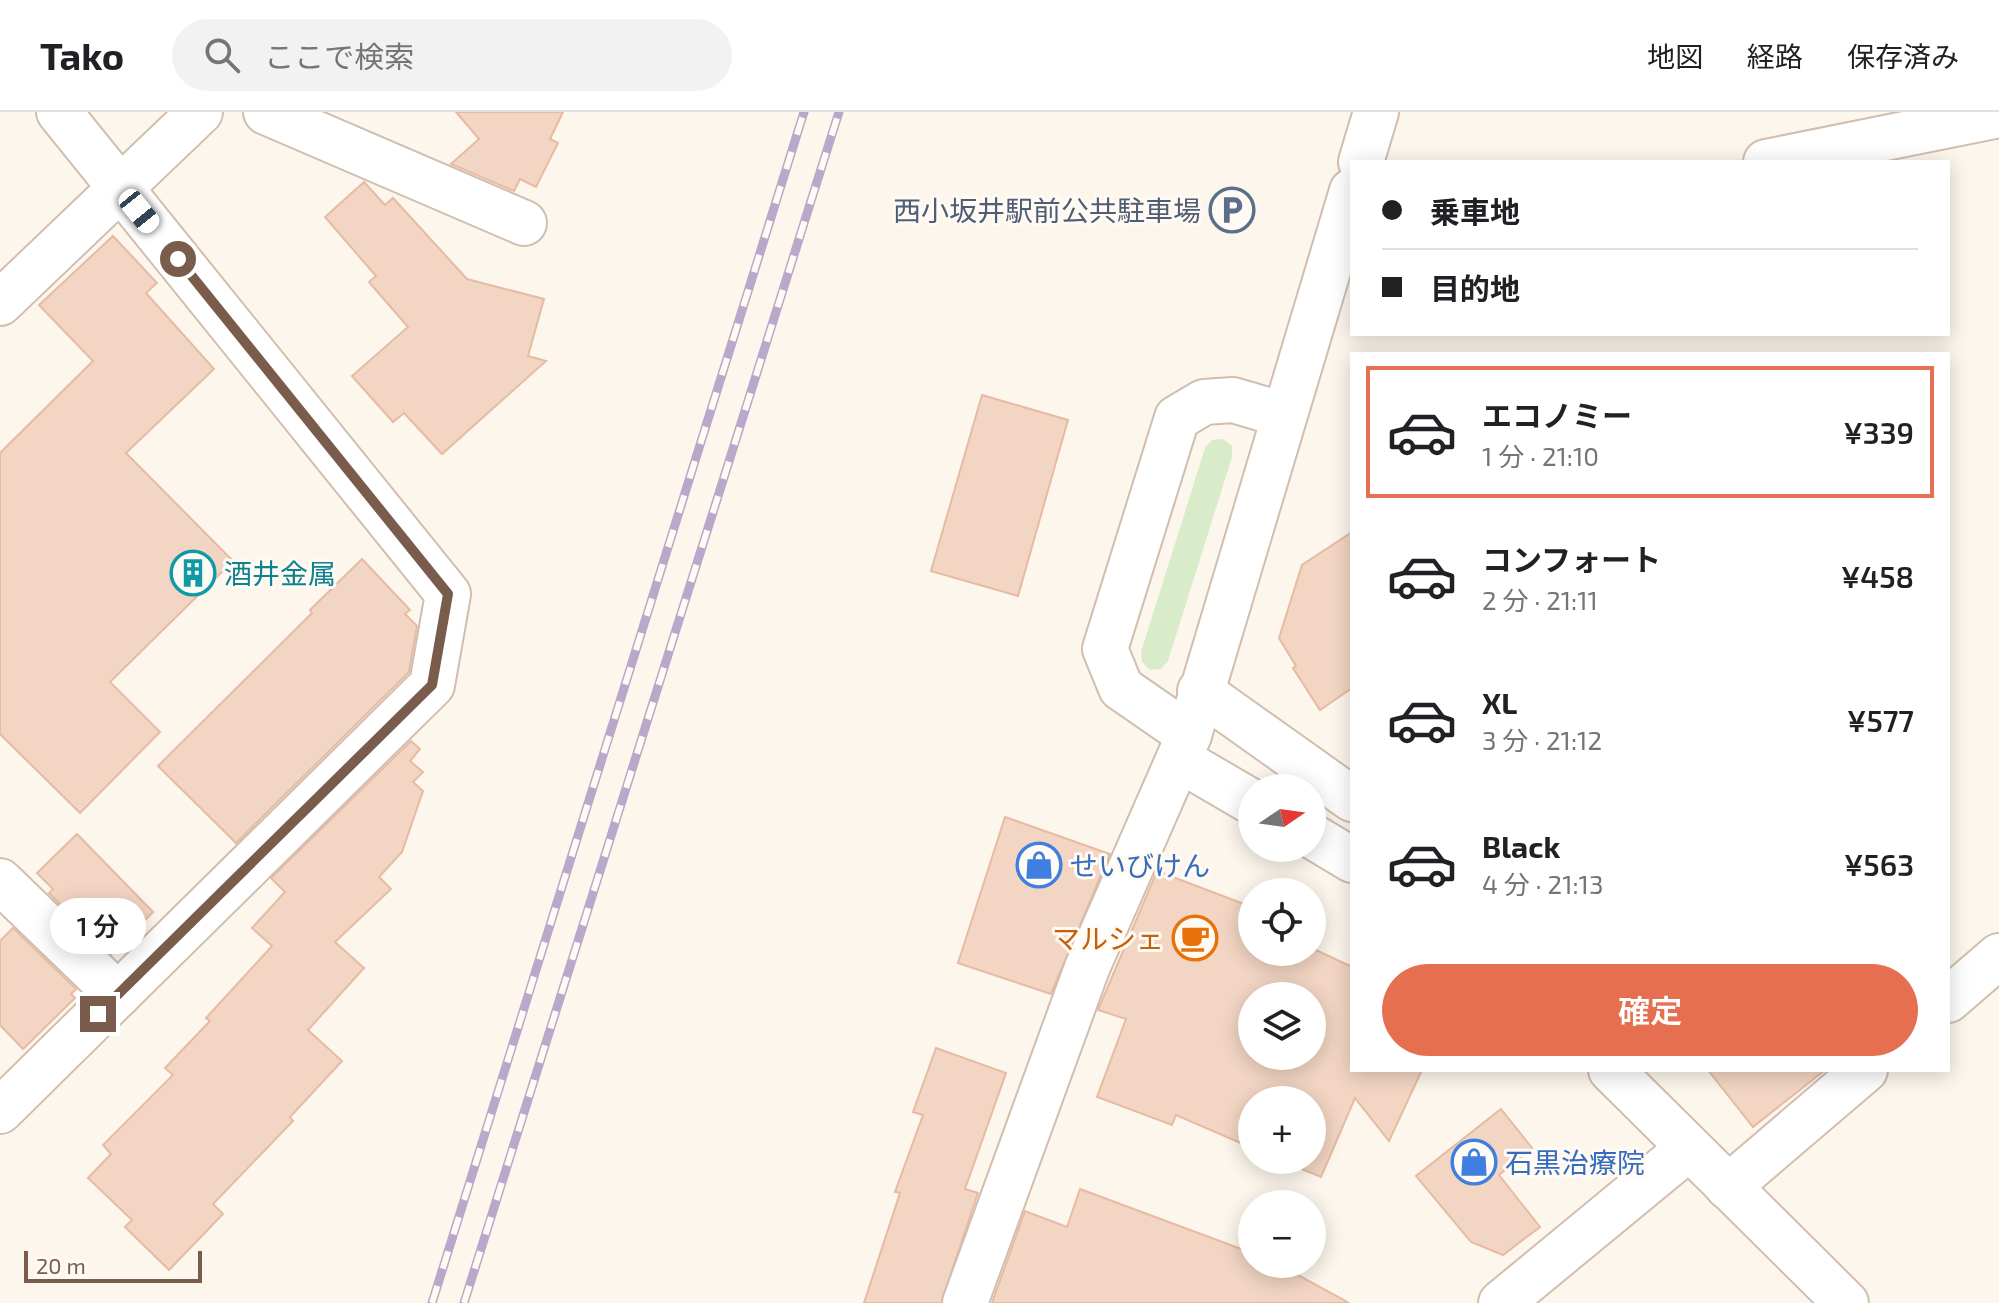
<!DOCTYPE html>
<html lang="ja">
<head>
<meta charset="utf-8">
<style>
	:root { --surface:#fff; --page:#f2f2f2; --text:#202124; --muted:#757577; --line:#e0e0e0; --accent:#e76f51 }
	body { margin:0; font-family:"Exo 2","Noto Sans JP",sans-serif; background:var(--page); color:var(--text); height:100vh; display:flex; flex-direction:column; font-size:30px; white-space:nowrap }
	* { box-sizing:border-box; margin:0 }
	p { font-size:26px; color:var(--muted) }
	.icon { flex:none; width:44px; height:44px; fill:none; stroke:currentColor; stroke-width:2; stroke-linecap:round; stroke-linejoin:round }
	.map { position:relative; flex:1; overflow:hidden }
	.drawer { position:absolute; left:1350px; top:240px; width:600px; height:720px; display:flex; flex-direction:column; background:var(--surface); border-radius:0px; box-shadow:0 4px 20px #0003 }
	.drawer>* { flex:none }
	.top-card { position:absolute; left:1350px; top:48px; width:600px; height:176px; border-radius:0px; box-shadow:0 4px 20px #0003; display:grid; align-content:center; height:176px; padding:0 32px; background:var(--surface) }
	.needle { width:52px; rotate:77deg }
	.controls { position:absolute; left:1238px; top:662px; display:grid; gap:16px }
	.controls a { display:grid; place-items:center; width:88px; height:88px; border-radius:50%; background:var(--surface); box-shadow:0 4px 20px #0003; font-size:40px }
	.scale { position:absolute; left:24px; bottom:20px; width:178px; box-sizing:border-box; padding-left:8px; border:4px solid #7a5c4d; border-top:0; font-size:22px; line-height:28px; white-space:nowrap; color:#7a5c4d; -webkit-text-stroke:6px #fffaf3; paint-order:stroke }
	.end { position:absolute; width:36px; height:36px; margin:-18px; border:10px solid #7a5c4d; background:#fff; box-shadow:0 0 0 4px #fff }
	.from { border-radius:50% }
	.bubble { position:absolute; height:56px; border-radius:28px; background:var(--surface); box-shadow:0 4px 20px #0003; font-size:26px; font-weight:600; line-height:56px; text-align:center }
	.car { position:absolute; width:24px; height:48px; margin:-24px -12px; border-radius:10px; box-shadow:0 0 6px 2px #0007; background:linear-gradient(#fff 24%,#345 0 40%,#fff 0 76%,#345 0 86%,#fff 0) }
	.top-card b { display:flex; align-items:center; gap:28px; height:76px; font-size:30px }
	.top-card b+b { border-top:2px solid var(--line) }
	.top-card i { width:20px; height:20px; background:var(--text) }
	ul { padding:14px 0 0; list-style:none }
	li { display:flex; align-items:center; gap:24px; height:132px; margin:0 16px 12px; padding:0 16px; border:4px solid transparent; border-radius:0px }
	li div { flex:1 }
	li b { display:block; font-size:30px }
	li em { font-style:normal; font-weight:600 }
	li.active { border-color:var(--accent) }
	li>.icon { width:72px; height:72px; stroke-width:1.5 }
	.cta { display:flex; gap:16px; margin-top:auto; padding:16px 32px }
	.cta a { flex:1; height:92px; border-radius:48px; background:var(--accent); color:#fff; font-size:32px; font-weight:600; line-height:92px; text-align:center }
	header { display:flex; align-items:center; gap:48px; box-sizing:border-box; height:112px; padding:0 40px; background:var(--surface); border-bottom:2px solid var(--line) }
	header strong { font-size:38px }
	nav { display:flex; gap:44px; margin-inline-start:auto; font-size:28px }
	.search { width:560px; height:72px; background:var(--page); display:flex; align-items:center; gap:20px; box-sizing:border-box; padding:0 28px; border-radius:44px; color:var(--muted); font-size:30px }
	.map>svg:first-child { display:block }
	.green { fill:#d8ecc9 }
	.building { fill:#f3d5c3; stroke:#e6bba3; stroke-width:2; fill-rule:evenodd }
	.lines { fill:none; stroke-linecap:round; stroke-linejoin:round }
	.minor-casing { stroke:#d1beb0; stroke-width:48 }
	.tertiary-casing { stroke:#d1beb0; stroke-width:48 }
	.minor { stroke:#fff; stroke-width:44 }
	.tertiary { stroke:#fff; stroke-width:44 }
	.rail-casing { stroke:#b9a8c9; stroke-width:9 }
	.rail { stroke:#fffaf3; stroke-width:6; stroke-dasharray:18; stroke-linecap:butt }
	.route { stroke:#7a5c4d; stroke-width:10 }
	.labels { text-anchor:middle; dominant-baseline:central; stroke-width:6; stroke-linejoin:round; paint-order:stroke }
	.service-label { font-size:28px; fill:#4e5e75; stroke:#fffaf3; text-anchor:end }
	.culture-label { font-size:28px; fill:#0d838f; stroke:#fffaf3; text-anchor:start }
	.shop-label { font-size:28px; fill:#366cbe; stroke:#fffaf3; text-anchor:start }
	.food-label { font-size:28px; fill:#c56008; stroke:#fffaf3; text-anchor:end }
</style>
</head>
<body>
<header>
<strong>Tako</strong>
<div class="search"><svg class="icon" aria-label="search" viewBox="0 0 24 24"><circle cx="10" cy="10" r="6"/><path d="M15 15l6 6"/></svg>ここで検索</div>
<nav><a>地図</a><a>経路</a><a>保存済み</a></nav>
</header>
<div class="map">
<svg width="1999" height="1191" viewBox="0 0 1999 1191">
	<rect width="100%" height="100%" fill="#fdf6ec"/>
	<path class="green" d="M1223,327L1232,334V345L1168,549L1161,557L1150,558L1142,550L1141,540L1205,336L1212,328Z"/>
	<g class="building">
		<path d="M456,0H563L550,27L558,31L536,75L520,67L514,79L451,52L479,27Z"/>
		<path d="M364,70L385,93L393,86L467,167L544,187L528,244L546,249L442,342L404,301L393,310L352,264L408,215L369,170L376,164L325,105Z"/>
		<path d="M113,124L157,171L146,181L214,257L126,341L233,449L110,570L160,620L80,701L0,622V341L93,249L39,193Z"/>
		<path d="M982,283L1068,308L1018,484L931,459Z"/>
		<path d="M1352,420V576L1320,598L1293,556L1296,554L1279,526L1302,453Z"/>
		<path d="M362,447L410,498L405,502L417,514L409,560L236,731L158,654L312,501L310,498Z"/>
		<path d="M411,629L420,637L410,649L423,660L413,670L423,679L402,740L379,765L391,777L335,830L364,856L308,918L342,949L290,1005L293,1009L213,1092L223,1102L169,1158L125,1115L132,1108L88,1066L111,1042L103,1033L173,963L165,956L210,909L206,906L272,834L252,816L285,780L271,766Z"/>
		<path d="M1005,705L1110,742L1051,882L958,851Z"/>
		<path d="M77,722L153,800L111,842L49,781L53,777L37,761Z"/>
		<path d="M1157,759L1252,795V840H1312V836L1352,855V958H1422L1389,1029L1355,986L1321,1065L1280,1048H1312V988H1252V1036L1176,1003L1172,1013L1097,985L1126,907L1098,898ZM1252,884H1312V944H1252Z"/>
		<path d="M13,816L76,877L71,882L75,886L23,937L0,913V829Z"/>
		<path d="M936,936L1006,961L965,1077L978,1081L941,1191H864L900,1081L895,1080L923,1003L913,1000Z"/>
		<path d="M1708,958H1825L1753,1015Z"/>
		<path d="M1501,997L1532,1036L1499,1063L1540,1115L1503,1143L1471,1130L1416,1064Z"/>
		<path d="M1080,1077L1252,1141V1152H1278L1349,1191H992L1025,1099L1067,1115Z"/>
	</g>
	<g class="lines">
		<g class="minor-casing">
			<g id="minor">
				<path d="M266,0L524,111"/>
				<path d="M1361,50L1376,0"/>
				<path d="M1766,50L1999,3"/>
				<path d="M0,191L200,0"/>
				<path d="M1189,623L1121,576L1105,537L1177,306L1204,290L1233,288L1284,303"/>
				<path d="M0,769L118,883"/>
				<path d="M1948,888L1999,844"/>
				<path d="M0,999L432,573L448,482L59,0"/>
				<path d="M1728,1075L1865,958"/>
				<path d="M965,1191L1087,856L1189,623L1352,79"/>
				<path d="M1501,1191L1689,1036"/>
			</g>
		</g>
		<g class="tertiary-casing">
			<g id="tertiary">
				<path d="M1200,579L1352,687"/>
				<path d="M1180,648L1252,690"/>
				<path d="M1312,724L1352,748"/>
				<path d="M1611,958L1846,1191"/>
			</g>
		</g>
		<use href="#minor" class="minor"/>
		<use href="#tertiary" class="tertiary"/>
		<g class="rail-casing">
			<g id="rail">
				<path d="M432,1191L804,0"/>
				<path d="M464,1191L839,0"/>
			</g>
		</g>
		<use href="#rail" class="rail"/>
	</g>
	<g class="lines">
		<path class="route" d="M98,902L432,573L448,482L178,147"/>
	</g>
	<defs>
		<g id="parking-ring" transform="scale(2.3)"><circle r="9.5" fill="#fffaf3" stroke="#5c6f8a" stroke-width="1.5"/><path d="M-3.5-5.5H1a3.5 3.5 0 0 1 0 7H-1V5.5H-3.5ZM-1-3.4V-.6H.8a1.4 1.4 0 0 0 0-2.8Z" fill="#5c6f8a"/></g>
		<g id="building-ring" transform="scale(2.3)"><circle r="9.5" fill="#fffaf3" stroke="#0f9aa8" stroke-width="1.5"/><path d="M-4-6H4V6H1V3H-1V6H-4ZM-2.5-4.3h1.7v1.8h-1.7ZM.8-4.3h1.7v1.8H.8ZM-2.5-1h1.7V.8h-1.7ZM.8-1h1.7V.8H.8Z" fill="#0f9aa8"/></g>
		<g id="shop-ring" transform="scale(2.3)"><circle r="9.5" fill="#fffaf3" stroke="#3f7fe0" stroke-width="1.5"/><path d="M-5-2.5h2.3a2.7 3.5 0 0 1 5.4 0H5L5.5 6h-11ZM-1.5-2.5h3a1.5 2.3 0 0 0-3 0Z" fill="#3f7fe0"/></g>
		<g id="cafe-ring" transform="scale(2.3)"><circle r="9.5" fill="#fffaf3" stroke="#e8710a" stroke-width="1.5"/><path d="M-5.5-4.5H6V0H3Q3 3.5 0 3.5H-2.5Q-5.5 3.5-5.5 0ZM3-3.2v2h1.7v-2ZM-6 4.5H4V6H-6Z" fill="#e8710a"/></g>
	</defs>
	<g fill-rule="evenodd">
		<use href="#parking-ring" x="1232" y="98"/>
		<use href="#building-ring" x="193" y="461"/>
		<use href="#shop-ring" x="1039" y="753"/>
		<use href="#cafe-ring" x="1195" y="826"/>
		<use href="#shop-ring" x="1474" y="1050"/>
	</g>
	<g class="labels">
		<g class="service-label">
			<text x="1201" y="98">西小坂井駅前公共駐車場</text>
		</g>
		<g class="culture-label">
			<text x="224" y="461">酒井金属</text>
		</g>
		<g class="shop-label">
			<text x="1070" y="753">せいびけん</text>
			<text x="1505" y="1050">石黒治療院</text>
		</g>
		<g class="food-label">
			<text x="1164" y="826">マルシェ</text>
		</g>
	</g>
</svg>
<div class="controls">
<a><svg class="needle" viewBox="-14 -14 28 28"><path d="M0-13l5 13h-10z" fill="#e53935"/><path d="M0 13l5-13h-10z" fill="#757577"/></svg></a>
<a><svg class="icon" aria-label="locate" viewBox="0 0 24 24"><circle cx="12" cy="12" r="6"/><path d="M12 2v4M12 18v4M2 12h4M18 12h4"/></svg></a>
<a><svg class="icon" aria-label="layers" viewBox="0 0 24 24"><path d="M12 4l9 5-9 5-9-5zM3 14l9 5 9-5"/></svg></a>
<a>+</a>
<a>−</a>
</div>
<div class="scale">20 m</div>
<i class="end from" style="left:178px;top:147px"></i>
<i class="end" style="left:98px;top:902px"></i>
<div class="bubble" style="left:50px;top:786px;width:96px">1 分</div>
<i class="car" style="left:139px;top:99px;rotate:141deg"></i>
<div class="top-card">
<b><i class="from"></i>乗車地</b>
<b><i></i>目的地</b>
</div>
<section class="drawer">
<ul>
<li class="active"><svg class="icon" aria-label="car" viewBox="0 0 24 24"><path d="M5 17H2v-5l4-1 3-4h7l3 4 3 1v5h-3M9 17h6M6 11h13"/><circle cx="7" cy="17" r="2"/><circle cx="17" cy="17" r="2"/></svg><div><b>エコノミー</b><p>1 分 · 21:10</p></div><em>¥339</em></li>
<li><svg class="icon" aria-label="car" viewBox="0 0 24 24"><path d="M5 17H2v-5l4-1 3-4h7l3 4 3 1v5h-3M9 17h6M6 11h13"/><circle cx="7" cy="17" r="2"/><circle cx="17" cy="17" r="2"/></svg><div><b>コンフォート</b><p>2 分 · 21:11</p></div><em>¥458</em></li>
<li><svg class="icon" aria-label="car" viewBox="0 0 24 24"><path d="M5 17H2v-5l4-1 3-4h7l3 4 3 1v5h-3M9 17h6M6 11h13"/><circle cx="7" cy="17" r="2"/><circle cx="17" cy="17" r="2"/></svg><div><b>XL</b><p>3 分 · 21:12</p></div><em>¥577</em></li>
<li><svg class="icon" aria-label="car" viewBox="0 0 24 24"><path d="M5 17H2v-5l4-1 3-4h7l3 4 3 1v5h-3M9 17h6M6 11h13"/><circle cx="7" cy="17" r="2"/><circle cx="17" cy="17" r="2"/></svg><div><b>Black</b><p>4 分 · 21:13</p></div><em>¥563</em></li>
</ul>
<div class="cta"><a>確定</a></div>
</section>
</div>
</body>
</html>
